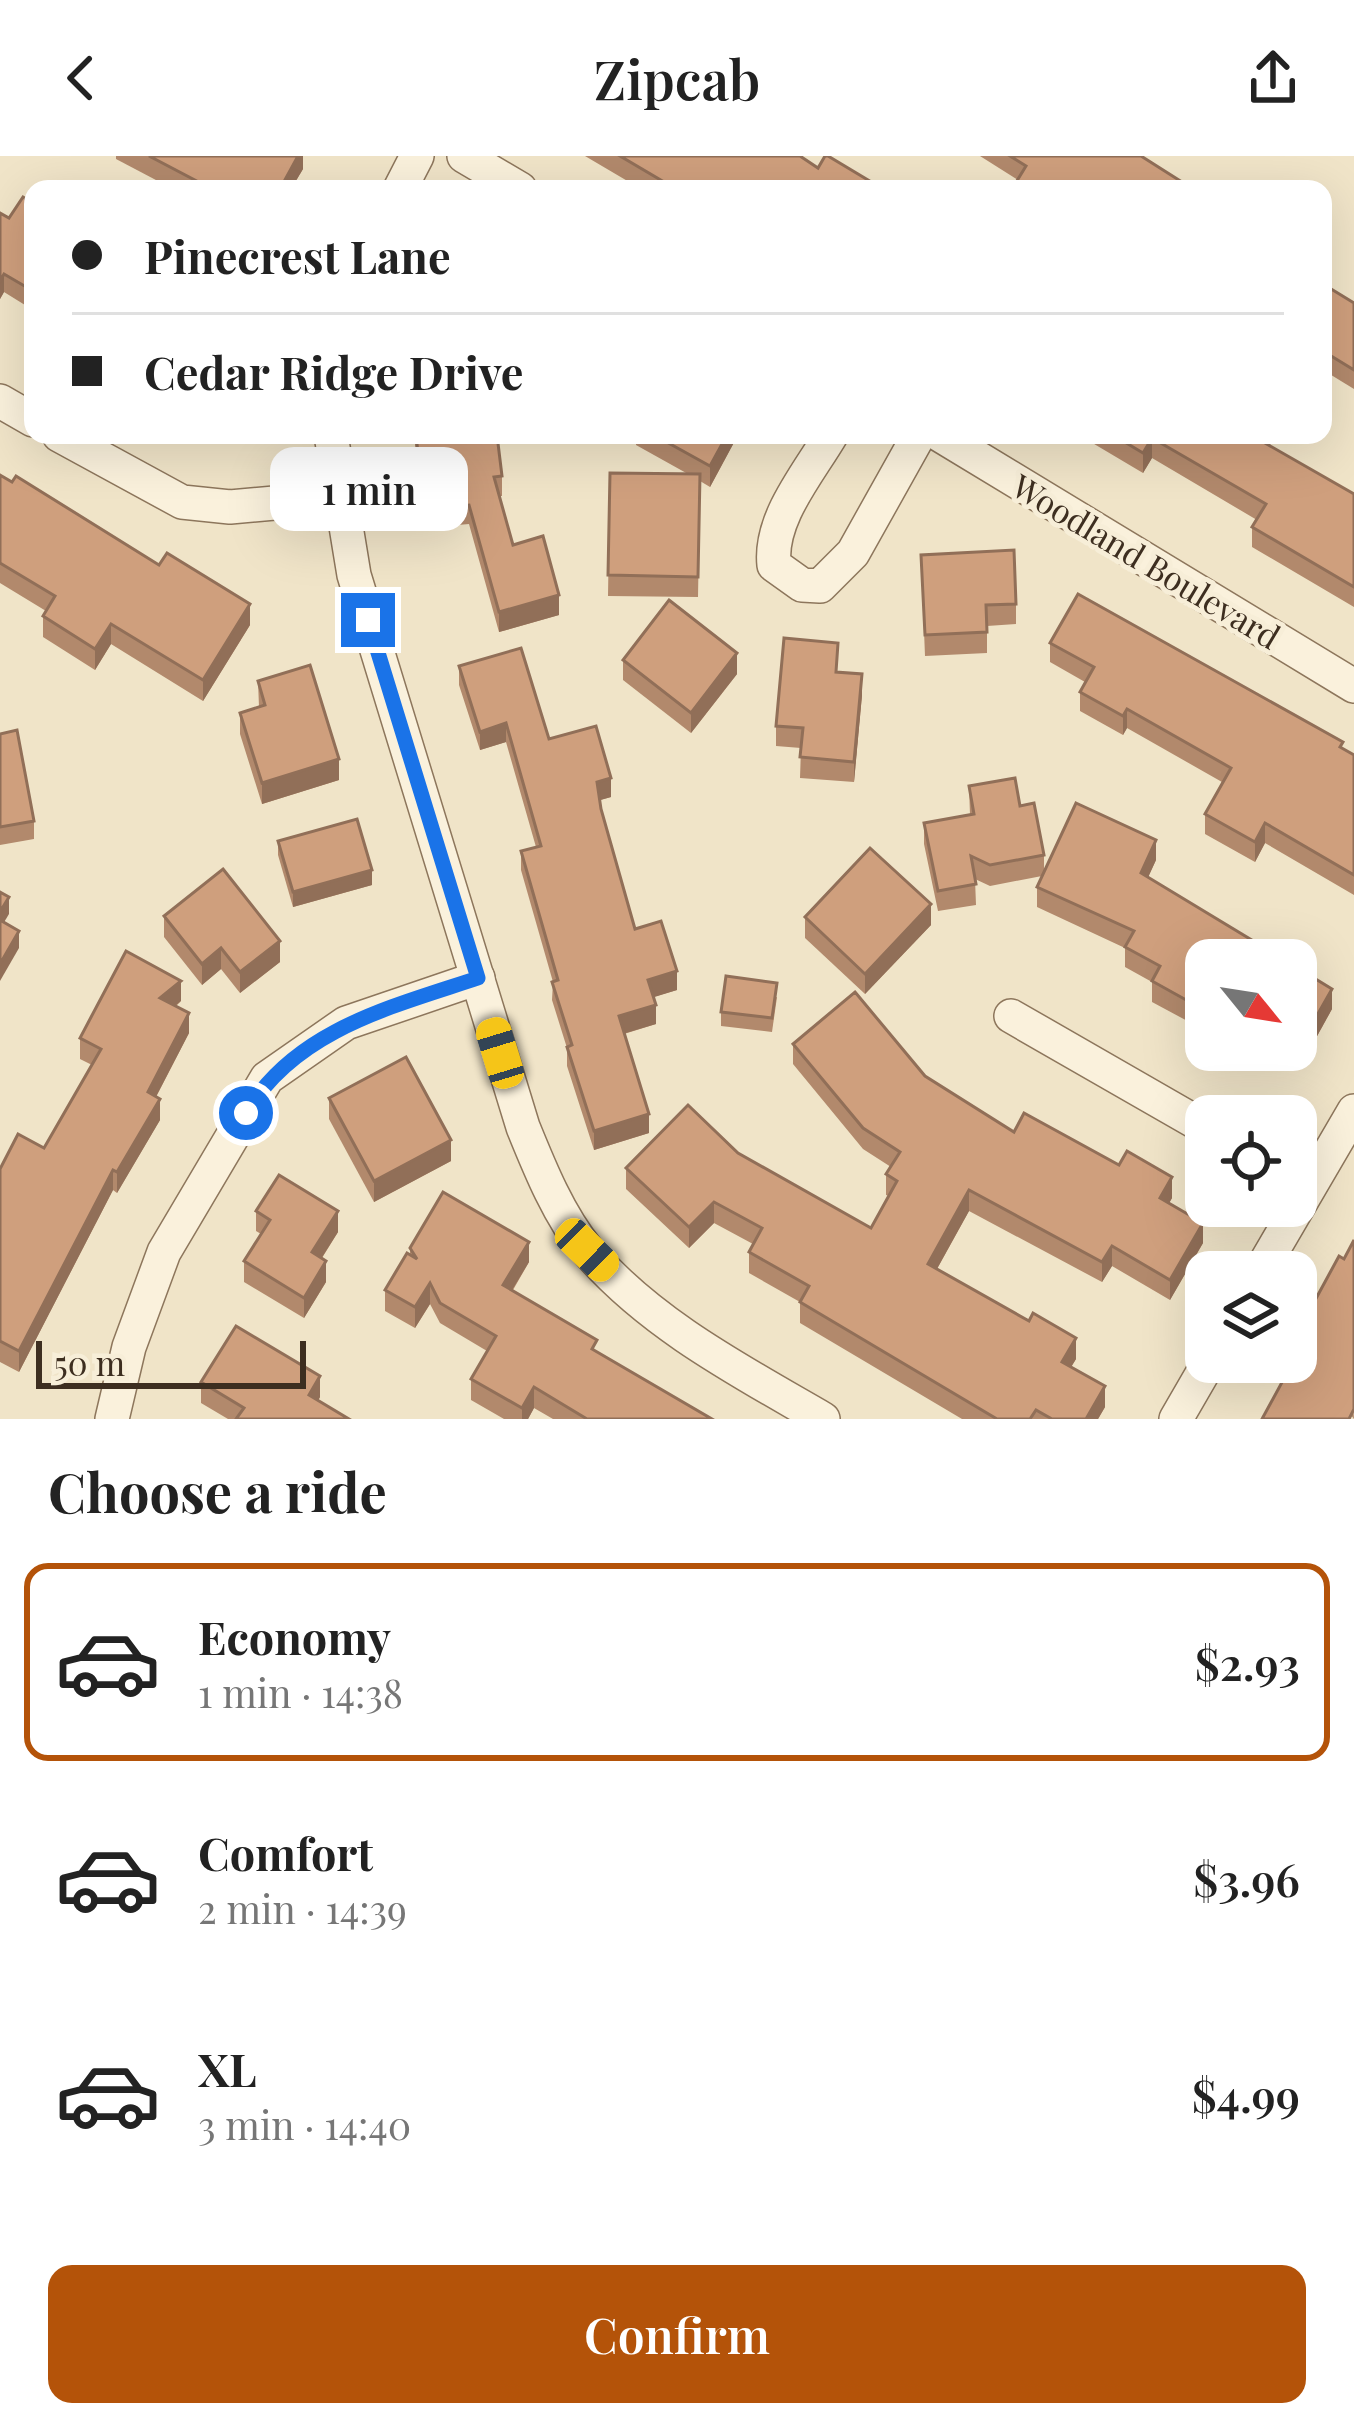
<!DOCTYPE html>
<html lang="en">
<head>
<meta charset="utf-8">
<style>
	:root { --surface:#fff; --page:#f2f2f2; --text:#222; --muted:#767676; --line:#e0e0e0; --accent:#b45309 }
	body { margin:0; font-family:"Playfair Display",serif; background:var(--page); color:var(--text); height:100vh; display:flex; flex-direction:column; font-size:45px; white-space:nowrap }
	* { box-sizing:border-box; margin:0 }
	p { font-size:39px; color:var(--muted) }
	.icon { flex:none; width:66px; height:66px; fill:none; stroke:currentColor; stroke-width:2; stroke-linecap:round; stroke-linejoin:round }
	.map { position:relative; height:1263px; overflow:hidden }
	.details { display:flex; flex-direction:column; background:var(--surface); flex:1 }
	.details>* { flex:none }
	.hud { position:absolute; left:24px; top:24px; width:1308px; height:264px; border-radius:24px; box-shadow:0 12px 48px #0002; display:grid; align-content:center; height:264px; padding:0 48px; background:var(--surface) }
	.needle { width:78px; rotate:120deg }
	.controls { position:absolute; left:1185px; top:783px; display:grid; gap:24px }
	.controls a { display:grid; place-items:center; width:132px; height:132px; border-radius:24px; background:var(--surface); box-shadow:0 12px 48px #0002; font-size:60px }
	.scale { position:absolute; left:36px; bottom:30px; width:270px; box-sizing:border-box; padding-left:12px; border:6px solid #3d2e20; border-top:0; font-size:33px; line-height:42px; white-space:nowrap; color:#3d2e20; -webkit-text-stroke:9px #f7eed8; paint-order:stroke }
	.end { position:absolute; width:54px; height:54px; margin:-27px; border:15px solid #1a73e8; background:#fff; box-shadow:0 0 0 6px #fff }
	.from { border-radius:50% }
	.bubble { position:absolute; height:84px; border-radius:24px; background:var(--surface); box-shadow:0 12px 48px #0002; font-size:39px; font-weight:600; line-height:84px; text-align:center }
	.car { position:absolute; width:36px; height:72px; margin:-36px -18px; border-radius:15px; box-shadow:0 0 9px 3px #0007; background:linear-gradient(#f5c518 24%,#345 0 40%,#f5c518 0 76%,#345 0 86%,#f5c518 0) }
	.hud b { display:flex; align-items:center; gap:42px; height:114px; font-size:45px }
	.hud b+b { border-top:3px solid var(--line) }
	.hud i { width:30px; height:30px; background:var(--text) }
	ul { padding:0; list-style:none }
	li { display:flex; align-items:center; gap:36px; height:198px; margin:0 24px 18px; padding:0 24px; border:6px solid transparent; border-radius:24px }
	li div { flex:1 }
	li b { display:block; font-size:45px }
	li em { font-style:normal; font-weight:600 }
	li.current { border-color:var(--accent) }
	li>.icon { width:108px; height:108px; stroke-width:1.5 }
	h2 { padding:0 48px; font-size:54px; line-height:144px }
	.action { display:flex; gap:24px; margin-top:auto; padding:24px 48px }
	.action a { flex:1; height:138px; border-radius:24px; background:var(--accent); color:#fff; font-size:48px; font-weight:600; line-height:138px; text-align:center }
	header { display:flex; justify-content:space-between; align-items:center; height:156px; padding:0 48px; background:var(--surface); font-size:54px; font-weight:600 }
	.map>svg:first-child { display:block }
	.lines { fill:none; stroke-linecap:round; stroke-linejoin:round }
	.minor-casing { stroke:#8d765c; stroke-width:36 }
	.minor { stroke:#faf1dc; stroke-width:33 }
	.wall { fill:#b2896c }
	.shaded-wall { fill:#916f58 }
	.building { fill:#cf9f7d; stroke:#916f58; stroke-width:3 }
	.route { stroke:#1a73e8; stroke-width:15 }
	.labels { text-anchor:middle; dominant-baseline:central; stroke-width:10; stroke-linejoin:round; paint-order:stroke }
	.street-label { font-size:33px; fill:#3d2e20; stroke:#f7eed8 }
</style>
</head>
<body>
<header><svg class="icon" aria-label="back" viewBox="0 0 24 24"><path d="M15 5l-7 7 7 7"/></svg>Zipcab<svg class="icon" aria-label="share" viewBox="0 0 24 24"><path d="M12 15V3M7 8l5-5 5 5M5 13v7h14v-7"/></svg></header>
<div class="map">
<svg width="1354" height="1263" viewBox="0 0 1354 1263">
	<rect width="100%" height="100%" fill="#f0e4c8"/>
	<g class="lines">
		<g class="minor-casing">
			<g id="minor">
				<path d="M464,0L520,33"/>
				<path d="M400,33L417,0"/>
				<path d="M0,245L33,264"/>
				<path d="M59,279L182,346L230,351L340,341"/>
				<path d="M331,279L354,419L523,971C540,1013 559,1060 588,1095C650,1168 742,1216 823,1263"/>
				<path d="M831,279C808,318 769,363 774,409L802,429L820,430L853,397L919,279"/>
				<path d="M940,279L1354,530"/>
				<path d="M1011,860L1206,972"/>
				<path d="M1260,1116L1354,955"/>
				<path d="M112,1263L129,1191L164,1096L267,922L346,867L478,822"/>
				<path d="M1176,1263L1209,1206"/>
			</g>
		</g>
		<use href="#minor" class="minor"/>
	</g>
	<g class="wall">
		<path d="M116,0H303V13L291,33H173L116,3Z"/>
		<path d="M585,0H800L818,12L883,33H641Z"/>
		<path d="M980,0H1141L1193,33H1012L1018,24Z"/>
		<path d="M33,47V154L4,136L0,143V57L9,62Z"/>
		<path d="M1323,128L1354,147V233L1323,214Z"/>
		<path d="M229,279H251L249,286Z"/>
		<path d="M414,279H497L502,320V340H499L513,389L559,459L499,476L469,368L424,372Z"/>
		<path d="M636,279H738L710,331L700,325L698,441L608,440L610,317L688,318L636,289Z"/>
		<path d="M1079,279H1251L1354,338V451L1252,391V371L1257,364L1152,302L1143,317Z"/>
		<path d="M0,319L250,469L203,545L111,488L95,514L43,481V460L46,455L0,427Z"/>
		<path d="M921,399L1016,448V468L987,470V497L925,500Z"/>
		<path d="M1050,487L1343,593L1354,599V739L1265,687L1255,706L1205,678V658L1222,626L1127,572L1123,579L1080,555V536L1085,526L1050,506Z"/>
		<path d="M623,504L737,518L691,577L623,524Z"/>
		<path d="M459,510L549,583L611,641L600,644L601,653L635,773L677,834L653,841L656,868L624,878L649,977L594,994L567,910V892L552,844L553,826L521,714V695L536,691L506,586L480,594L459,529Z"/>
		<path d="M837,516L862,539L854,626L800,622L801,592L776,590V570Z"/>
		<path d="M258,525L339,624L262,648L240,578V557L259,551Z"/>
		<path d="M0,578L34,665V683L0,689Z"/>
		<path d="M969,630L1020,650L1044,699V717L1156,704L1148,721L1206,804V875L1152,846V826L1125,811V792L1037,751V731L1042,720L990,730L975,723L976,749L938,755L924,688V667L970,659Z"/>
		<path d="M278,685L372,729L293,751L278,699Z"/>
		<path d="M164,760L280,806L240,837L221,813L202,829L164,781Z"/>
		<path d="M805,761L931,769L865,838L805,782Z"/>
		<path d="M1296,811L1332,853L1306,900L1296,894Z"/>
		<path d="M777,841L772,876L721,870V856Z"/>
		<path d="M181,845L176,850L189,877L156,941L160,964L117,1037L113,1034L19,1216L0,1206V1013L44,992L92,909L80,903V882Z"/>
		<path d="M793,888L925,920L1014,976L1172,1042L1169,1047L1203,1087L1170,1144L1112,1110L1102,1126L969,1055L937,1113L1076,1203L1071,1211L1105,1251L1098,1263H962L800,1167V1146L749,1117V1096L753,1088L714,1067L689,1092L626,1033V1012L738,997L871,1072L889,1040L886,1039V1018L891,1011L863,993L793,908Z"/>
		<path d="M1240,894H1273L1265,908Z"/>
		<path d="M329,942L451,1005L374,1046L329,963Z"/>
		<path d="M256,1055L338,1076L322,1102L326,1126L304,1162L244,1126V1105L261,1078L256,1075Z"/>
		<path d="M410,1092L529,1106L513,1134L597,1196L712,1263H553L534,1252L528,1263H504L471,1244V1223L487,1195L440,1167L430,1148L415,1172L385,1155V1134L410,1099Z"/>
		<path d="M1344,1103L1354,1263L1299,1193V1174Z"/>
		<path d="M201,1226L320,1241L318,1245L349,1263H228L201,1247Z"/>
	</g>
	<g class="shaded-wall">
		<path d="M298,0H303V13L291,33H280Z"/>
		<path d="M4,118V136L0,143V125Z"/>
		<path d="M727,279H738L710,331V310Z"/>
		<path d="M1152,282V302L1143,317V297Z"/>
		<path d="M559,439V459L499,476V456Z"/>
		<path d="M250,448V469L203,545V524Z"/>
		<path d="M111,468V488L95,514V493Z"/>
		<path d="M737,497V518L691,577V557Z"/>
		<path d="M862,518V539L854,626V606Z"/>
		<path d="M1127,553V572L1123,579V560Z"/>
		<path d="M506,567V586L480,594V576Z"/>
		<path d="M339,603V624L262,648V627Z"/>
		<path d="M611,622V641L597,645V626Z"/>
		<path d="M1265,667V687L1255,706V686Z"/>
		<path d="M1156,684V704L1141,737V717Z"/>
		<path d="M372,714V729L293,751V736Z"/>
		<path d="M9,741V758L0,773V756Z"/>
		<path d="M931,748V769L865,838V818Z"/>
		<path d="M19,775V792L0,825V808Z"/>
		<path d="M280,785V806L240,837V816Z"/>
		<path d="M221,792V813L202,829V808Z"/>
		<path d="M677,815V834L648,843V824Z"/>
		<path d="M181,825V845L160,862V842Z"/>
		<path d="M1332,833V853L1306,900V879Z"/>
		<path d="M656,849V868L619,879V860Z"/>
		<path d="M189,857V877L148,956V936Z"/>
		<path d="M1265,894H1273L1265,908Z"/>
		<path d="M160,943V964L117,1037V1016Z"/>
		<path d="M649,958V977L594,994V975Z"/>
		<path d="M451,984V1005L374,1046V1025Z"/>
		<path d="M113,1014V1034L19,1216V1195Z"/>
		<path d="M1172,1021V1042L1160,1063V1042Z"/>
		<path d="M969,1034V1055L928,1129V1108Z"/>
		<path d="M714,1046V1067L689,1092V1071Z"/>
		<path d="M338,1055V1076L312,1117V1096Z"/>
		<path d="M1203,1067V1087L1170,1144V1124Z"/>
		<path d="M529,1086V1106L503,1149V1129Z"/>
		<path d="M1112,1090V1110L1102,1126V1106Z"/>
		<path d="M326,1105V1126L304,1162V1142Z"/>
		<path d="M430,1127V1148L415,1172V1151Z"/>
		<path d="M1076,1182V1203L1062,1226V1206Z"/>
		<path d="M320,1220V1241L309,1260V1239Z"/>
		<path d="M1105,1230V1251L1098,1263H1086Z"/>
		<path d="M534,1231V1252L528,1263H522V1252Z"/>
	</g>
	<g class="building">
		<path d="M149,0H298L280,33H212Z"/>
		<path d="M620,0H800L818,12L825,0H828L883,33H676Z"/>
		<path d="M1010,0H1141L1193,33H1069L1056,26L1052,33H1012L1026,10Z"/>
		<path d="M23,41L33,47V135L4,118L0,125V57L9,62Z"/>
		<path d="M1323,128L1354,147V214L1323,195Z"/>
		<path d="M416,279H497L502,320L494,321L513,389L543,380L559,439L499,456L469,349L424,353Z"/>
		<path d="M654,279H727L710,310Z"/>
		<path d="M1113,279H1251L1354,338V431L1252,371L1266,348L1152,282L1143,297Z"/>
		<path d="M610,317L700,318L698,421L608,419Z"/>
		<path d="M0,319L12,326L16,320L159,409L167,397L250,448L203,524L111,468L95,493L43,460L55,440L0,407Z"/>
		<path d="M1014,394L1016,448L986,449L987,476L925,479L921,399Z"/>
		<path d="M1078,438L1343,586L1340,591L1354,599V719L1265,667L1255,686L1205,658L1231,612L1127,553L1123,560L1080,536L1094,511L1050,487Z"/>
		<path d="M669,444L737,497L691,557L623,504Z"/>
		<path d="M784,482L838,487L836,516L862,518L854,606L800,601L803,572L776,570Z"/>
		<path d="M521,492L549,583L596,570L611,622L597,626L601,653L635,773L661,765L677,815L648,824L656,849L619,860L649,958L594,975L567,891L572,889L552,826L558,824L521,695L541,690L506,567L480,576L459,510Z"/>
		<path d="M310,509L339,603L262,627L240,557L265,549L258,525Z"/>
		<path d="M17,574L34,665L0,671V578Z"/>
		<path d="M1015,622L1020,650L1034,647L1044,699L990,709L971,700L976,728L938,735L924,667L974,658L969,630Z"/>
		<path d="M1076,647L1156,684L1141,717L1285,804H1206V855L1152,825L1160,810L1125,791L1134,775L1037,731Z"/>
		<path d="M357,663L372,714L293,736L278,685Z"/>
		<path d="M870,692L931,748L865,818L805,761Z"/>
		<path d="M223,713L280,785L240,816L221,792L202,808L164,760Z"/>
		<path d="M0,736L9,741L0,756Z"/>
		<path d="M0,764L19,775L0,808Z"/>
		<path d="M126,795L181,825L160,842L189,857L148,936L160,943L117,1016L113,1014L19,1195L0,1185V1013L18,978L44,992L101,893L80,882Z"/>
		<path d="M1296,811L1332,833L1306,879L1296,874Z"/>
		<path d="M726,820L777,827L772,862L721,856Z"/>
		<path d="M855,836L925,920L1014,976L1024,957L1119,1009L1127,995L1172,1021L1160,1042L1203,1067L1170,1124L1112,1090L1102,1106L969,1034L928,1108L1029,1165L1033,1157L1076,1182L1062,1206L1105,1230L1086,1263H1052L1036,1254L1030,1263H997L800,1146L809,1130L749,1096L762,1072L714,1046L689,1071L626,1012L688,949L738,997L871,1072L897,1025L886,1018L900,996L863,972L793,888Z"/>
		<path d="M406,901L451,984L374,1025L329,942Z"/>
		<path d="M279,1019L338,1055L312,1096L326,1105L304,1142L244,1105L270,1064L256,1055Z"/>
		<path d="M443,1036L529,1086L503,1129L597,1184L592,1193L712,1263H587L534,1231L522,1252L471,1223L496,1180L440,1147L430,1127L415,1151L385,1134L407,1097L417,1103L410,1092Z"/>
		<path d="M1354,1084V1253L1349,1263H1262L1293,1206H1296V1201L1308,1179L1299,1174L1339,1100L1344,1103Z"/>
		<path d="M236,1170L320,1220L309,1239L349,1263H236L244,1252L201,1226Z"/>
	</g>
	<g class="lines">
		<path class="route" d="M246,957C295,874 391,851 478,822L368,464"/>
	</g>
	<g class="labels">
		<g class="street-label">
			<text transform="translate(1147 404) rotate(31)">Woodland Boulevard</text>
		</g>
	</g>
</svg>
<div class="controls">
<a><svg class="needle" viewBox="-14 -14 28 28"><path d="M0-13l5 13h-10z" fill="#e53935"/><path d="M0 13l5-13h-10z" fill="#767676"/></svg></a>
<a><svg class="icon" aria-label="locate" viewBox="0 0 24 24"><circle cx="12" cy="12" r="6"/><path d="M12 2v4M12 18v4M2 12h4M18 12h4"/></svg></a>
<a><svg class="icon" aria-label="layers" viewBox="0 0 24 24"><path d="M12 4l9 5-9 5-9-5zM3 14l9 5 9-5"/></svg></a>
</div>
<div class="scale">50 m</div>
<i class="end from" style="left:246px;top:957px"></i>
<i class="end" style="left:368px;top:464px"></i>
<div class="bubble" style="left:270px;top:291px;width:198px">1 min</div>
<i class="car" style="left:500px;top:897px;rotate:343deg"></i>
<i class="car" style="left:587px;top:1094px;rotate:134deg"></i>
<div class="hud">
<b><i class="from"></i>Pinecrest Lane</b>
<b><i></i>Cedar Ridge Drive</b>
</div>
</div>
<section class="details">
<h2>Choose a ride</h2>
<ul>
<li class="current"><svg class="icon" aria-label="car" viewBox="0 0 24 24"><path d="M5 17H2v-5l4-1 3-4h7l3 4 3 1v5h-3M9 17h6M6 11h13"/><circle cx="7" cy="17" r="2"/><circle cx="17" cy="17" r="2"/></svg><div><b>Economy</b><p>1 min · 14:38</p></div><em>$2.93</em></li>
<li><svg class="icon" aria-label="car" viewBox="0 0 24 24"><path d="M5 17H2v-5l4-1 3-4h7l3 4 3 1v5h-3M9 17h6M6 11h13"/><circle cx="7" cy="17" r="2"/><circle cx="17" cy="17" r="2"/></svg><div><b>Comfort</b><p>2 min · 14:39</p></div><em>$3.96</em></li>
<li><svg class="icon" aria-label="car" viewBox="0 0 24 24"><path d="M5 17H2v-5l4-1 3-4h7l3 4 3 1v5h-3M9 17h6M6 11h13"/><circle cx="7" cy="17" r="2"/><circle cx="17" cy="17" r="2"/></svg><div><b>XL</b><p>3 min · 14:40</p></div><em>$4.99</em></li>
</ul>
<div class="action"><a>Confirm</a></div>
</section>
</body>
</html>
